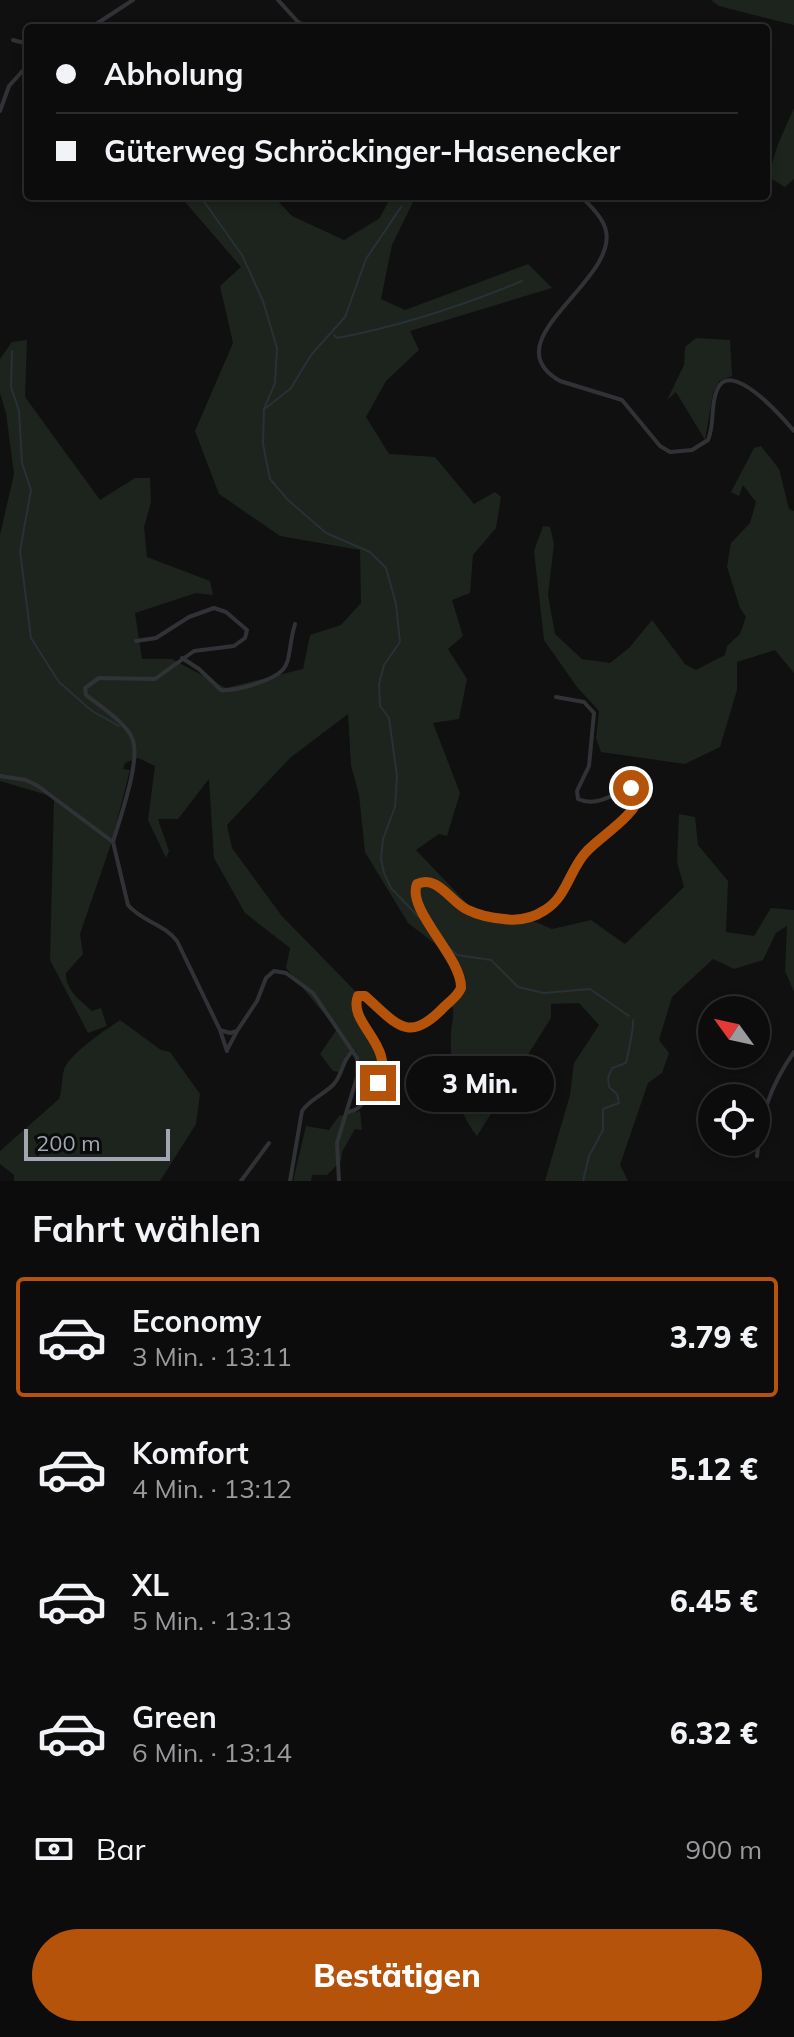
<!DOCTYPE html>
<html lang="de">
<head>
<meta charset="utf-8">
<style>
	:root { --surface:#0c0c0d; --page:#1a1a1b; --text:#f1f3f6; --muted:#9a9b9d; --line:#2c2c2e; --accent:#b45309 }
	body { margin:0; font-family:Mulish,sans-serif; background:var(--page); color:var(--text); height:100vh; display:flex; flex-direction:column; font-size:30px; white-space:nowrap }
	* { box-sizing:border-box; margin:0 }
	p { font-size:26px; color:var(--muted) }
	.icon { flex:none; width:44px; height:44px; fill:none; stroke:currentColor; stroke-width:2; stroke-linecap:round; stroke-linejoin:round }
	.map { position:relative; height:1181px; overflow:hidden }
	.drawer { display:flex; flex-direction:column; background:var(--surface); flex:1 }
	.drawer>* { flex:none }
	.banner { position:absolute; left:24px; top:24px; width:746px; height:176px; border-radius:8px; box-shadow:0 4px 12px #0003,0 0 0 2px var(--line); display:grid; align-content:center; height:176px; padding:0 32px; background:var(--surface) }
	.needle { width:52px; rotate:303deg }
	.buttons { position:absolute; left:698px; top:996px; display:grid; gap:16px }
	.buttons a { display:grid; place-items:center; width:72px; height:72px; border-radius:50%; background:var(--surface); box-shadow:0 4px 12px #0003,0 0 0 2px var(--line); font-size:40px }
	.scale { position:absolute; left:24px; bottom:20px; width:146px; box-sizing:border-box; padding-left:8px; border:4px solid #a1a6b2; border-top:0; font-size:22px; line-height:28px; white-space:nowrap; color:#a1a6b2; -webkit-text-stroke:6px #0b0b0c; paint-order:stroke }
	.end { position:absolute; width:36px; height:36px; margin:-18px; border:10px solid #b45309; background:#fff; box-shadow:0 0 0 4px #fff }
	.from { border-radius:50% }
	.bubble { position:absolute; height:56px; border-radius:28px; background:var(--surface); box-shadow:0 4px 12px #0003,0 0 0 2px var(--line); font-size:26px; font-weight:800; line-height:56px; text-align:center }
	.banner b { display:flex; align-items:center; gap:28px; height:76px; font-size:30px }
	.banner b+b { border-top:2px solid var(--line) }
	.banner i { width:20px; height:20px; background:var(--text) }
	ul { padding:0; list-style:none }
	li { display:flex; align-items:center; gap:24px; height:120px; margin:0 16px 12px; padding:0 16px; border:4px solid transparent; border-radius:8px }
	li div { flex:1 }
	li b { display:block; font-size:30px }
	li em { font-style:normal; font-weight:800 }
	li.current { border-color:var(--accent) }
	li>.icon { width:72px; height:72px; stroke-width:1.5 }
	h2 { padding:0 32px; font-size:36px; line-height:96px }
	.pay { display:flex; align-items:center; gap:20px; height:88px; padding:0 32px; font-size:30px }
	.pay p { margin-inline-start:auto }
	.action { display:flex; gap:16px; margin-top:auto; padding:16px 32px }
	.action a { flex:1; height:92px; border-radius:48px; background:var(--accent); color:#fff; font-size:32px; font-weight:800; line-height:92px; text-align:center }
	.map>svg:first-child { display:block }
	.green { fill:#1c241d }
	.lines { fill:none; stroke-linecap:round; stroke-linejoin:round }
	.stream { stroke:#293036; stroke-width:2 }
	.street { stroke:#313236; stroke-width:4 }
	.route { stroke:#b45309; stroke-width:10 }
</style>
</head>
<body>
<div class="map">
<svg width="794" height="1181" viewBox="0 0 794 1181">
	<rect width="100%" height="100%" fill="#101011"/>
	<g class="green">
		<path d="M711,0H794V25L719,6Z"/>
		<path d="M794,108V179L785,187L768,177L778,144Z"/>
		<path d="M180,196H273L292,216L344,240L380,218L391,196H416L392,245L381,299L405,310L528,264L552,288L410,331L419,350L386,381L366,417L389,454L435,457L474,504L495,492L501,497L496,528L473,555L470,593L452,600L463,636L448,649L467,679L459,719L433,723L460,793L447,836L439,834L416,850L479,916L506,922H536L552,929L591,920L625,944L684,887L677,862L679,814L695,817L698,845L728,881L726,932L754,936L771,908L794,910V992L785,971L787,926L776,933L763,960L734,969L713,959L672,997L659,1040L669,1053L662,1073L648,1083L620,1165L628,1181H545L570,1095L574,1063L599,1025L579,1003L551,1004V1018L477,1136C455,1110 450,1067 451,1034C451,1023 456,1014 451,1004L459,997L464,986V979L451,956L408,923L365,852L359,795L351,765L348,714L290,758L227,825L232,848L281,915L356,992L352,1006C377,1049 390,1062 356,1105L360,1072L355,1049L345,1056L339,1072L333,1071L320,1054L337,1029L286,968L290,948L245,913L214,858L209,779L178,819H158L169,851L166,858L148,820L155,766L138,758L125,763L123,769L130,770L111,844L80,934L83,954L66,973C66,991 79,999 92,1011L101,1008L107,1026L88,1033L50,960L54,797L0,781V535L14,474L6,413L0,393V359L12,342L27,340L25,397L100,500L135,478H150L151,502L144,527L147,557L210,581L213,595L196,593L135,613L142,659H172L226,688L303,669L310,635L341,625L361,603L360,550L280,536L219,494L195,431L233,343L220,286L241,267Z"/>
		<path d="M696,338L730,340L732,376L719,381L713,393L705,440L676,392L667,400L684,365L685,347Z"/>
		<path d="M761,446L779,469L789,509L794,511V673L775,650L737,662V690L720,747L685,764L601,752L596,738L599,711L577,687L544,640L534,551L543,526L550,527L554,544L548,595L555,634L582,659L610,663L629,648L652,620L685,664L696,670L725,655L727,646L740,634L746,617L740,608L727,567L731,543L750,523L756,502L743,485L739,496L731,492L754,448Z"/>
		<path d="M120,1020L161,1050L170,1052L200,1094L196,1124L160,1181H14V1175L0,1164V1151L59,1099C63,1089 61,1076 65,1067C75,1050 104,1031 120,1020Z"/>
		<path d="M360,1111L362,1130L355,1129L342,1152L341,1161L327,1175H312L311,1181H293L306,1126L329,1130L339,1116Z"/>
	</g>
	<g class="lines">
		<g class="stream">
			<path d="M200,196L242,255L263,301L277,348L275,383L264,409L263,444L270,479L288,500L326,533L370,552L386,568L396,604L400,642L384,665L379,684L380,706L389,718L397,776L395,807L383,839L381,859L384,873L391,888L435,934"/>
			<path d="M334,335L337,338C402,326 462,306 522,281"/>
			<path d="M12,351L11,387L19,411L22,463L31,490L20,551L31,638L59,682L92,711L119,726"/>
			<path d="M266,408L291,388L311,355L345,317L366,259L401,207"/>
			<path d="M443,942L457,955L491,960L518,987L544,993L590,989L629,1016"/>
			<path d="M583,1181L589,1156L603,1130V1109L619,1103L617,1094L609,1087L608,1078L612,1068L626,1063C628,1053 634,1029 633,1020"/>
		</g>
		<g class="street">
			<path d="M278,0L298,22L311,28"/>
			<path d="M90,28L133,0"/>
			<path d="M13,40L28,44"/>
			<path d="M0,111L9,86L28,65"/>
			<path d="M581,196C590,206 603,217 606,231C617,282 490,341 560,381L622,400L660,446L670,452L692,450L708,440C715,424 710,406 717,390C730,357 783,418 794,431"/>
			<path d="M182,658L199,669L221,690C231,691 242,688 252,685C298,671 284,662 295,624"/>
			<path d="M0,776L26,780L38,786L113,842L128,905C141,921 164,924 177,941L220,1030L227,1051"/>
			<path d="M113,842C119,820 142,759 132,738C126,723 99,705 86,695L85,688L99,678L155,679L194,651L234,646L245,638L247,630L226,612L214,608L189,617L156,638L136,641"/>
			<path d="M220,1030L230,1033L237,1031L257,1001L266,978L274,971L286,973L313,993L357,1058V1077L337,1143L339,1181"/>
			<path d="M227,1050L237,1031"/>
			<path d="M349,1112C359,1110 362,1104 368,1096C409,1042 345,1029 358,996H365C379,1008 391,1026 411,1028C425,1029 459,999 461,986C462,979 459,974 456,968L416,898L414,892L417,884C438,874 451,903 468,910C478,915 493,918 504,919C519,921 538,917 550,907C568,892 571,867 587,850C602,835 637,815 640,793L633,788C615,792 597,808 578,799L577,791L589,766L594,713L584,702L556,697"/>
			<path d="M757,1156C762,1113 769,1088 794,1052"/>
			<path d="M241,1181L269,1143"/>
			<path d="M290,1181L302,1111C310,1099 323,1095 333,1085C343,1075 342,1059 353,1051"/>
		</g>
	</g>
	<g class="lines">
		<path class="route" d="M378,1083C397,1045 347,1024 358,996H365C397,1024 408,1045 444,1007C451,1000 457,997 461,988C462,957 406,910 417,884C438,874 451,903 468,910C478,915 493,918 504,919C518,921 533,918 545,910C567,897 570,868 587,851C602,835 637,815 640,793L631,788"/>
	</g>
</svg>
<div class="buttons">
<a><svg class="needle" viewBox="-14 -14 28 28"><path d="M0-13l5 13h-10z" fill="#e53935"/><path d="M0 13l5-13h-10z" fill="#9a9b9d"/></svg></a>
<a><svg class="icon" aria-label="locate" viewBox="0 0 24 24"><circle cx="12" cy="12" r="6"/><path d="M12 2v4M12 18v4M2 12h4M18 12h4"/></svg></a>
</div>
<div class="scale">200 m</div>
<i class="end from" style="left:631px;top:788px"></i>
<i class="end" style="left:378px;top:1083px"></i>
<div class="bubble" style="left:406px;top:1056px;width:148px">3 Min.</div>
<div class="banner">
<b><i class="from"></i>Abholung</b>
<b><i></i>Güterweg Schröckinger-Hasenecker</b>
</div>
</div>
<section class="drawer">
<h2>Fahrt wählen</h2>
<ul>
<li class="current"><svg class="icon" aria-label="car" viewBox="0 0 24 24"><path d="M5 17H2v-5l4-1 3-4h7l3 4 3 1v5h-3M9 17h6M6 11h13"/><circle cx="7" cy="17" r="2"/><circle cx="17" cy="17" r="2"/></svg><div><b>Economy</b><p>3 Min. · 13:11</p></div><em>3.79 €</em></li>
<li><svg class="icon" aria-label="car" viewBox="0 0 24 24"><path d="M5 17H2v-5l4-1 3-4h7l3 4 3 1v5h-3M9 17h6M6 11h13"/><circle cx="7" cy="17" r="2"/><circle cx="17" cy="17" r="2"/></svg><div><b>Komfort</b><p>4 Min. · 13:12</p></div><em>5.12 €</em></li>
<li><svg class="icon" aria-label="car" viewBox="0 0 24 24"><path d="M5 17H2v-5l4-1 3-4h7l3 4 3 1v5h-3M9 17h6M6 11h13"/><circle cx="7" cy="17" r="2"/><circle cx="17" cy="17" r="2"/></svg><div><b>XL</b><p>5 Min. · 13:13</p></div><em>6.45 €</em></li>
<li><svg class="icon" aria-label="car" viewBox="0 0 24 24"><path d="M5 17H2v-5l4-1 3-4h7l3 4 3 1v5h-3M9 17h6M6 11h13"/><circle cx="7" cy="17" r="2"/><circle cx="17" cy="17" r="2"/></svg><div><b>Green</b><p>6 Min. · 13:14</p></div><em>6.32 €</em></li>
</ul>
<div class="pay"><svg class="icon" aria-label="cash" viewBox="0 0 24 24"><path d="M3 7h18v10H3z"/><circle cx="12" cy="12" r="2"/></svg>Bar<p>900 m</p></div>
<div class="action"><a>Bestätigen</a></div>
</section>
</body>
</html>
